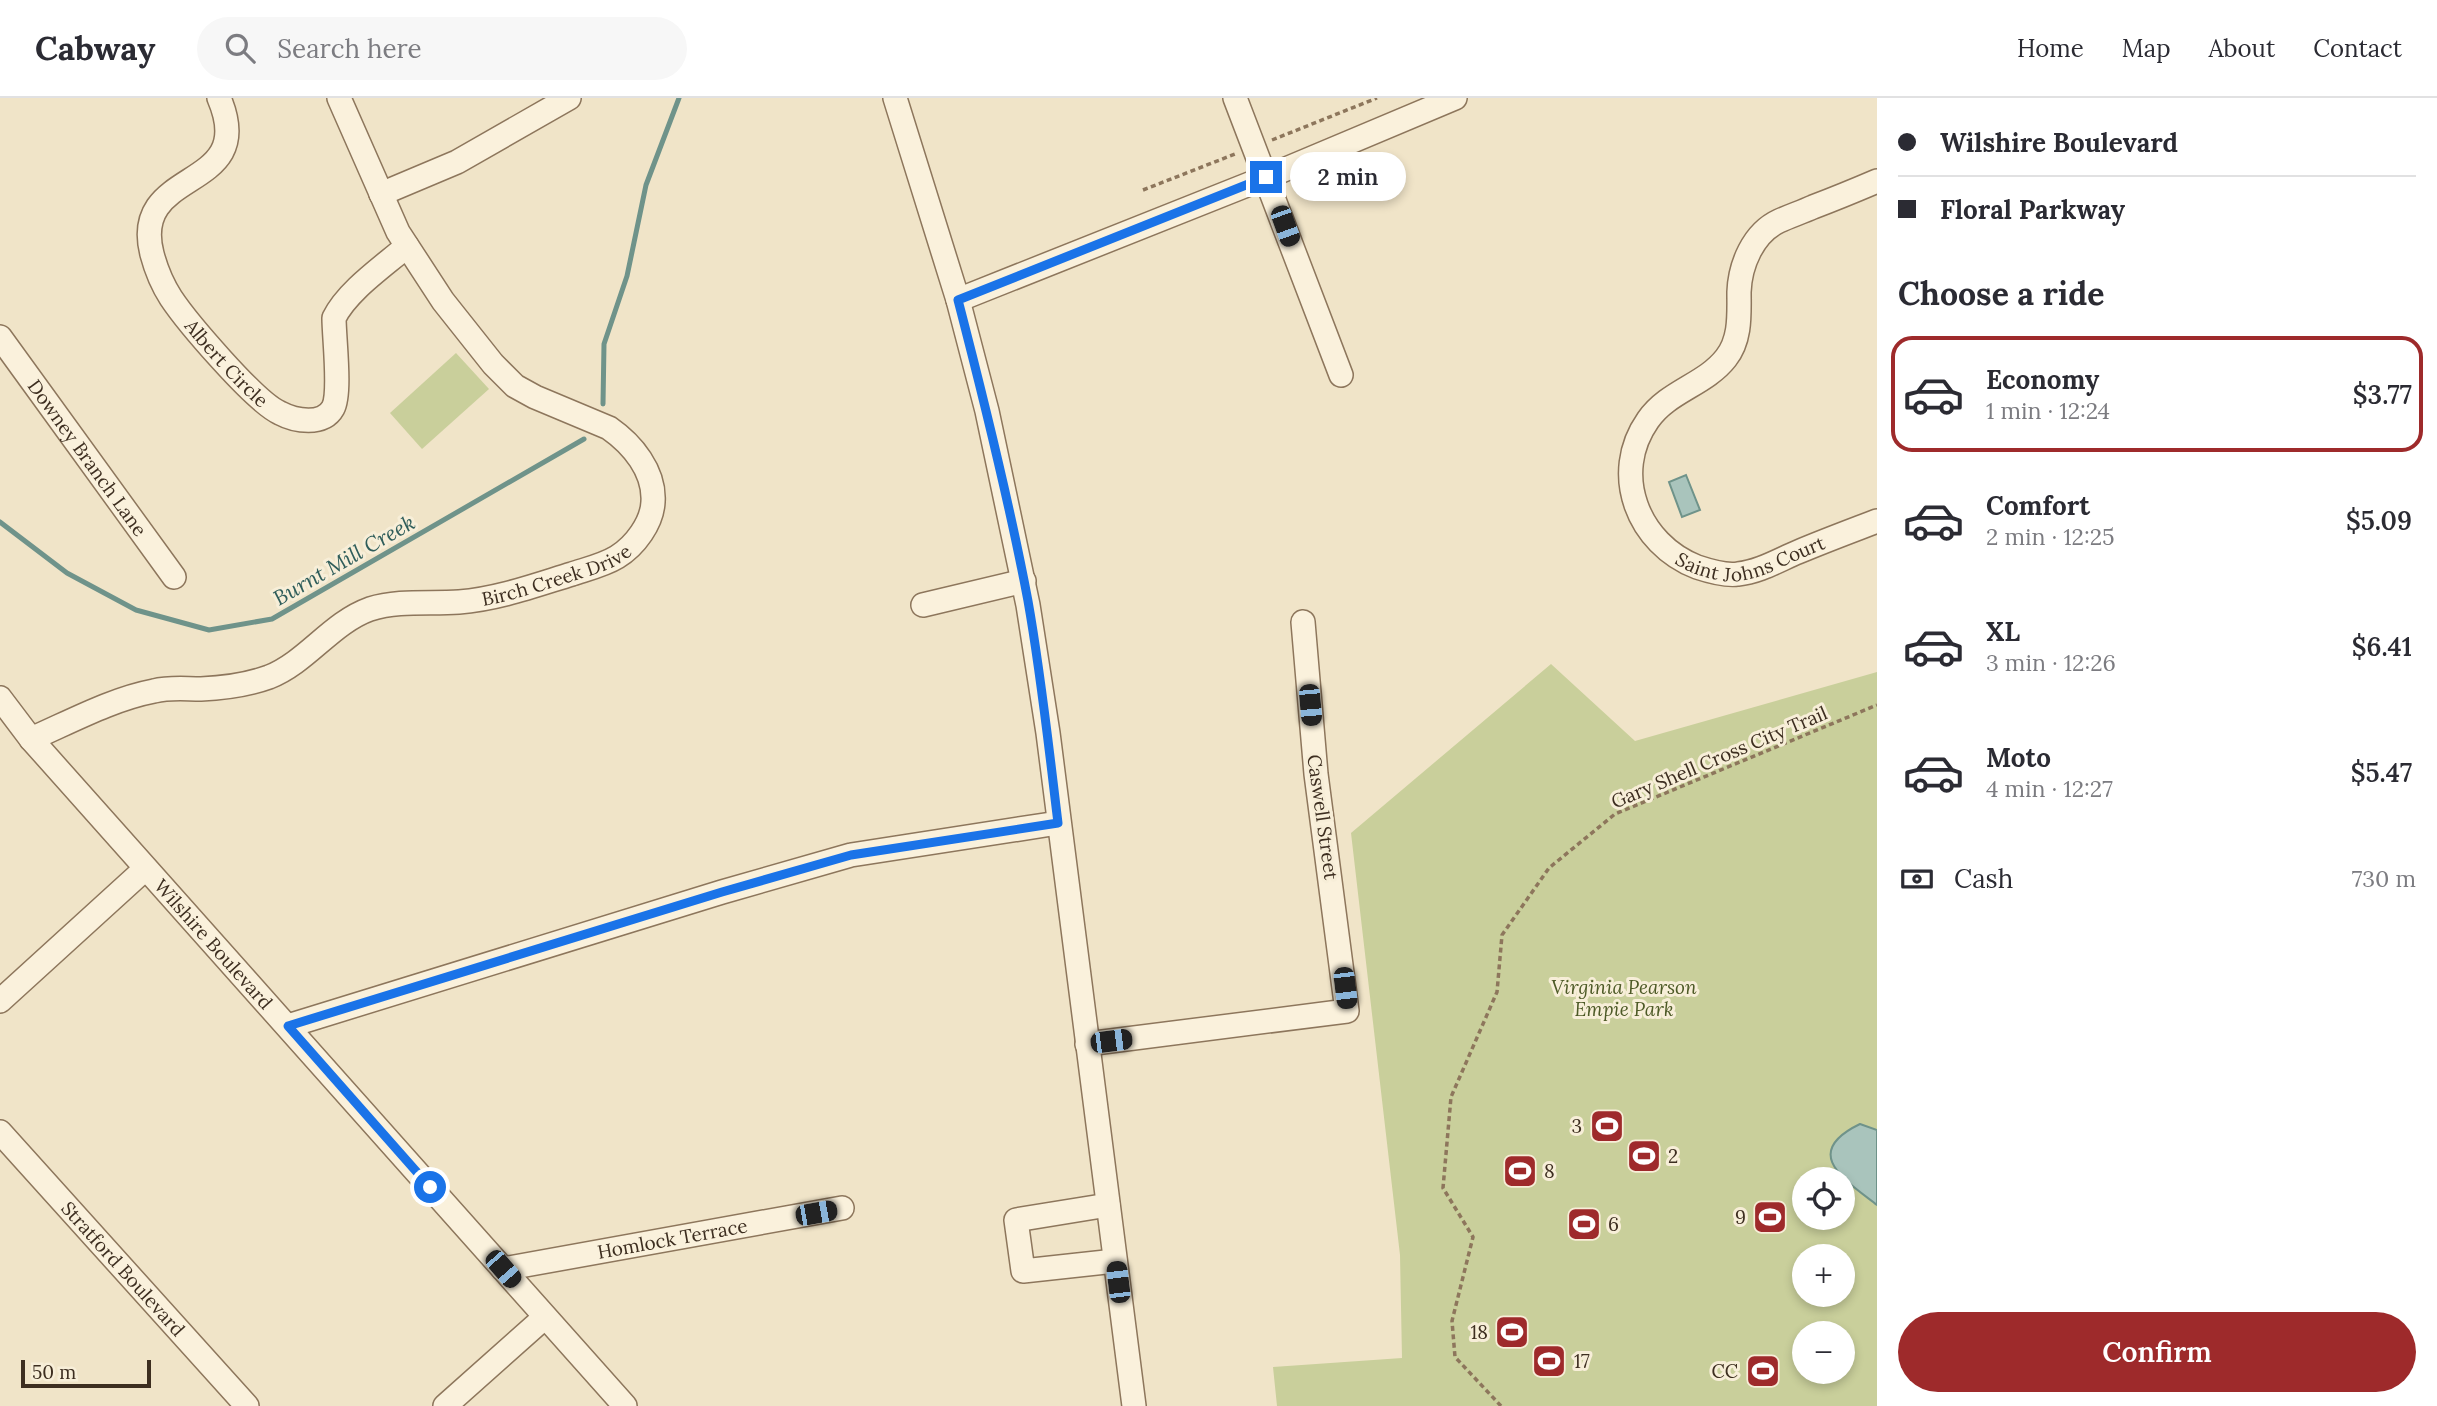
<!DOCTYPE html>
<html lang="en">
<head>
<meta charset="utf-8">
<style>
	:root { --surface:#fff; --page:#f7f7f7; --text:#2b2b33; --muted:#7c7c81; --line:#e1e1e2; --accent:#9e2a2b }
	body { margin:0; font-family:Lora,serif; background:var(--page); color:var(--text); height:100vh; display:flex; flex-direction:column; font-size:26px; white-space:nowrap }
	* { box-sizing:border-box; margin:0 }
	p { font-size:23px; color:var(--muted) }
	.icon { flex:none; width:38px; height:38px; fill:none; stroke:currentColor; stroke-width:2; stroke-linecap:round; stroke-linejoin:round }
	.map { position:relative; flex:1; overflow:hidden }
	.details { display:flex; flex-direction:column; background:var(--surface); width:560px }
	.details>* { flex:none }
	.guide { display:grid; align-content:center; height:154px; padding:0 21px; background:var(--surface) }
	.controls { position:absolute; left:1792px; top:1069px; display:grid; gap:14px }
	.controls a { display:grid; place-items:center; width:63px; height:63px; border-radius:50%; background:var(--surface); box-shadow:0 4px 10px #0003; font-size:35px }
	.scale { position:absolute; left:21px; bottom:18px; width:130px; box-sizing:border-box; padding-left:7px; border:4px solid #3d2e20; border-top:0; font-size:19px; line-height:24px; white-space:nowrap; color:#3d2e20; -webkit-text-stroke:5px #f7eed8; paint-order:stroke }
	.end { position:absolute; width:32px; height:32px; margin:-16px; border:9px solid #1a73e8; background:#fff; box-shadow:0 0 0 4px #fff }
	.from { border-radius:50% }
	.bubble { position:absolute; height:49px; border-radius:24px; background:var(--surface); box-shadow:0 4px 10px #0003; font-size:23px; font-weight:600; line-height:49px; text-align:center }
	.car { position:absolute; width:21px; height:42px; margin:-21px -10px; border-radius:9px; box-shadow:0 0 5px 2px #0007; background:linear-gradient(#222 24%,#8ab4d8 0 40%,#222 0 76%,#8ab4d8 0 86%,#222 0) }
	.guide b { display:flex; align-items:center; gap:24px; height:66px; font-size:26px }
	.guide b+b { border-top:2px solid var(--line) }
	.guide i { width:18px; height:18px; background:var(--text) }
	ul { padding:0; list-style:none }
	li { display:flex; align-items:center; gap:21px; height:116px; margin:0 14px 10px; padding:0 7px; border:4px solid transparent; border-radius:21px }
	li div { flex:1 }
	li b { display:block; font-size:26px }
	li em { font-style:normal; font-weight:600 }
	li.active { border-color:var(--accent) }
	li>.icon { width:63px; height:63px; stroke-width:1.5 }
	h2 { padding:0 21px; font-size:32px; line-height:84px }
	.pay { display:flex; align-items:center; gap:18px; height:77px; padding:0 21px; font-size:26px }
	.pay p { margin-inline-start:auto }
	.button { display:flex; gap:14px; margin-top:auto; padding:14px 21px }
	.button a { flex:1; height:80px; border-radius:42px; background:var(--accent); color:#fff; font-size:28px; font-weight:600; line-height:80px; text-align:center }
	header { display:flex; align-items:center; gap:42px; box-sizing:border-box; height:98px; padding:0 35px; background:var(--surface); border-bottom:2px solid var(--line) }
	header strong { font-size:33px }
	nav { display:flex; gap:38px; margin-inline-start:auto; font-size:24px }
	.search { width:490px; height:63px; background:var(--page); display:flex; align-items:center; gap:18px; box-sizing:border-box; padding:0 24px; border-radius:38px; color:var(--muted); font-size:26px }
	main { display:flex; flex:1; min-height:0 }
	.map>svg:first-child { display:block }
	.green { fill:#c9cf9b; fill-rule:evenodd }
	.water { fill:#a9c4bc; stroke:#6f938a; stroke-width:2 }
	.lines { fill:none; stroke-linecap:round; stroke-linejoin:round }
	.stream { stroke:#6f938a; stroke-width:5 }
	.minor-casing { stroke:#8d765c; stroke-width:26 }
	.path { stroke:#8d765c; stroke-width:3.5; stroke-dasharray:5 3.5; stroke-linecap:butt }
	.minor { stroke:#faf1dc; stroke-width:23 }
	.route { stroke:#1a73e8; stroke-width:9 }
	.labels { text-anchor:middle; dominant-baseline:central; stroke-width:6; stroke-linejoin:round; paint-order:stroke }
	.street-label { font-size:19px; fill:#3d2e20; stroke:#f7eed8 }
	.park-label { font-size:19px; font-style:italic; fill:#4d5a26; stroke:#f7eed8 }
	.poi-label { font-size:19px; fill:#3d2e20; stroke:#f7eed8; text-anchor:end }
	.water-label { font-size:21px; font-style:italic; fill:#2f5d5a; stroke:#f7eed8 }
</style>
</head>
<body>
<header>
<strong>Cabway</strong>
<div class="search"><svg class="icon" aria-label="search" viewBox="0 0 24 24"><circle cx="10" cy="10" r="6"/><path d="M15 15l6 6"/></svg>Search here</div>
<nav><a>Home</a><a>Map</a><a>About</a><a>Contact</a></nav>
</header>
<main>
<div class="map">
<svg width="1877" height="1308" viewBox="0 0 1877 1308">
	<rect width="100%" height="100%" fill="#f0e4c8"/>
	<g class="green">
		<path d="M456,255L489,291L422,351L390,315Z"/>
		<path d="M1551,566L1635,643L1877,574V1308H1277L1273,1269L1402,1260L1400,1157L1351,735ZM1804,1082H1843V1120H1804ZM1804,1158H1843V1197H1804ZM1804,1236H1843V1274H1804Z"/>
	</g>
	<g class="water">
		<path d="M1686,377L1700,412L1682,419L1669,384Z"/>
		<path d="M1860,1026L1877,1032V1107C1845,1082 1800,1055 1860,1026Z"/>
	</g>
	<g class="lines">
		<g class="stream">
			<path d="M603,306L604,246L627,178L646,87L679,0"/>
			<path d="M0,424L67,475L136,512L209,532L272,521L584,341"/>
		</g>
		<g class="minor-casing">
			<g id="minor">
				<path id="s1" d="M219,0C260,96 129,67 152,156C156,171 162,186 171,200C187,224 255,304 280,315C295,323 323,328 333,310C341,295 334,240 334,220C347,193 384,168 407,148"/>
				<path d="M895,0L958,202L987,313L1028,507L1048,635L1134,1308"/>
				<path d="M1235,0L1341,277"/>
				<path id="s2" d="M1877,83C1856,92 1834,101 1813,109C1802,114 1790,118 1779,123C1753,135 1740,167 1739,194C1739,216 1741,241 1726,260C1705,287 1668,293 1648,322C1610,376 1638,446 1697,469C1709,473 1725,478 1738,476C1759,474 1779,462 1798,454C1824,443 1851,433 1877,423"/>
				<path d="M381,96L457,64L569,0"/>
				<path d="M958,202L1267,79L1455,0"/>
				<path id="s3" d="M0,239L174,479"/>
				<path d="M923,507L1024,483"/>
				<path id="s4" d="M0,600L31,641L625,1308"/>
				<path id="s5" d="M31,641C70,624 112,601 154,593C170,589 185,591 201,591C224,590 247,587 269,579C307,564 331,525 370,511C399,502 429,506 459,504C498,501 536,487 572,476C587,471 604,467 617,459C635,448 652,425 653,404C655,373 632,346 609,330L535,299L515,288L493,266L443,203L398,134L339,0"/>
				<path d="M0,903L145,771"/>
				<path d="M288,928L722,794L851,757L1058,725"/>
				<path d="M1087,946L1347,913L1316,676L1303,524"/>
				<path id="s6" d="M0,1034L247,1308"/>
				<path d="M1108,1107L1016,1122L1023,1173L1115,1163"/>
				<path id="s7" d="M503,1171L842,1110"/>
				<path d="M445,1308L545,1219"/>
			</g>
		</g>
		<g class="path">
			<path d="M1272,42L1377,0"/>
			<path d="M1143,92L1235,56"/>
			<path d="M1501,1308L1455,1259L1452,1223L1473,1139L1443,1090L1451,999L1497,894L1502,837L1549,770L1615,716L1877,607"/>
		</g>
		<use href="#minor" class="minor"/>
	</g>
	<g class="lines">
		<path class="route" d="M430,1089L288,928L722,794L851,757L1058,725C1049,651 1041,576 1028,503C1009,402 984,302 958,202L1266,79"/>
	</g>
	<defs>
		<g id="stadium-square" transform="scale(1.75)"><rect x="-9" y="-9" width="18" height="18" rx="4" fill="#9e2a2b" stroke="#f7eed8"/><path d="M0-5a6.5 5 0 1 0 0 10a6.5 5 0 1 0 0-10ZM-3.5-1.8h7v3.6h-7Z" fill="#fff"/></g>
	</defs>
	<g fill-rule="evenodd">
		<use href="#stadium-square" x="1607" y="1028"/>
		<use href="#stadium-square" x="1644" y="1058"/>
		<use href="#stadium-square" x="1520" y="1073"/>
		<use href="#stadium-square" x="1770" y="1119"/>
		<use href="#stadium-square" x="1584" y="1126"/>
		<use href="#stadium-square" x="1512" y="1234"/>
		<use href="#stadium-square" x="1549" y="1263"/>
		<use href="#stadium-square" x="1763" y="1273"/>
	</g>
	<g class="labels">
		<g class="street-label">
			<text stroke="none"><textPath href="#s1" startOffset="324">Albert Circle</textPath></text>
			<text stroke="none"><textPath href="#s3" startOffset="149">Downey Branch Lane</textPath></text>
			<text stroke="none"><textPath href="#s2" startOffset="595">Saint Johns Court</textPath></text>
			<text stroke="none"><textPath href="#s5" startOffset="562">Birch Creek Drive</textPath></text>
			<text transform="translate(1719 659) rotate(-23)">Gary Shell Cross City Trail</text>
			<text transform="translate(1323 719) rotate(82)">Caswell Street</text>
			<text stroke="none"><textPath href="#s4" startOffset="326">Wilshire Boulevard</textPath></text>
			<text stroke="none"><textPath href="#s7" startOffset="172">Homlock Terrace</textPath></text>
			<text stroke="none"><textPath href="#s6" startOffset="184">Stratford Boulevard</textPath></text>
		</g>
		<g class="park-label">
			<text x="1624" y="889">Virginia Pearson<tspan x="1624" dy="22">Empie Park</tspan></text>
		</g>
		<g class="poi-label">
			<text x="1582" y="1028">3</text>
			<text x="1668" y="1058" text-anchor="start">2</text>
			<text x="1544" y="1073" text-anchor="start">8</text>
			<text x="1746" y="1119">9</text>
			<text x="1608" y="1126" text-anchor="start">6</text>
			<text x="1488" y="1234">18</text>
			<text x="1574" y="1263" text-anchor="start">17</text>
			<text x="1738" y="1273">CC</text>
		</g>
		<g class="water-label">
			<text transform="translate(344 462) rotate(-30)">Burnt Mill Creek</text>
		</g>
	</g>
</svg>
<div class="controls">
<a><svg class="icon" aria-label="locate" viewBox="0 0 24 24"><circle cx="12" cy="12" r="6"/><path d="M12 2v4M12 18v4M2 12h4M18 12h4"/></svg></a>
<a>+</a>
<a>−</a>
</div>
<div class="scale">50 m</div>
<i class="end from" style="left:430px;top:1089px"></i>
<i class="end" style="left:1266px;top:79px"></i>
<div class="bubble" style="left:1290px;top:54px;width:116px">2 min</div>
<i class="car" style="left:1285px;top:128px;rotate:160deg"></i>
<i class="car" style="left:1310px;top:607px;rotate:175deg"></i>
<i class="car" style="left:1345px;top:890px;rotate:173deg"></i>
<i class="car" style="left:1111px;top:943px;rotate:83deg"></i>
<i class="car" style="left:816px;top:1115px;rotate:80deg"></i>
<i class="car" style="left:503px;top:1171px;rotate:139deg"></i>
<i class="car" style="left:1118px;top:1184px;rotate:353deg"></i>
</div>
<section class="details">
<div class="guide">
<b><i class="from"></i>Wilshire Boulevard</b>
<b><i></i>Floral Parkway</b>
</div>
<h2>Choose a ride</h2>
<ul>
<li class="active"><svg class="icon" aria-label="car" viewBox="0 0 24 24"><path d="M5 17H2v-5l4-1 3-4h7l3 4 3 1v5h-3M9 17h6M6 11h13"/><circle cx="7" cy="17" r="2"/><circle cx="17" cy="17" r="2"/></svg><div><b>Economy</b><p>1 min · 12:24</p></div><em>$3.77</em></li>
<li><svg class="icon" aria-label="car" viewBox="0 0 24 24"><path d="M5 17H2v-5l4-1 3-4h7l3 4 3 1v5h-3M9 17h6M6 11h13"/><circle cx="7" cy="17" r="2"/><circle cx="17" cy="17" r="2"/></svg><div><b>Comfort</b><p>2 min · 12:25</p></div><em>$5.09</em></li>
<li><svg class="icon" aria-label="car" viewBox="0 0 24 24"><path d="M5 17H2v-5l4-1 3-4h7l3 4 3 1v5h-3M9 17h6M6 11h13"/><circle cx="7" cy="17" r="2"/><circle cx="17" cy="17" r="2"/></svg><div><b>XL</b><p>3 min · 12:26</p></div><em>$6.41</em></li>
<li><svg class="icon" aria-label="car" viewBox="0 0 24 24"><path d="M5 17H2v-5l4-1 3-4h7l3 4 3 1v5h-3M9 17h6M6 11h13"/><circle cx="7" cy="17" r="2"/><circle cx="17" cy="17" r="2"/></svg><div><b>Moto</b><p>4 min · 12:27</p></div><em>$5.47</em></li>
</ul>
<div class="pay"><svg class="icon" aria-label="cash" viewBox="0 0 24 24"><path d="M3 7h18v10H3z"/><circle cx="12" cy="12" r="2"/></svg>Cash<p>730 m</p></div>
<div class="button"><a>Confirm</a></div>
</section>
</main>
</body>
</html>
